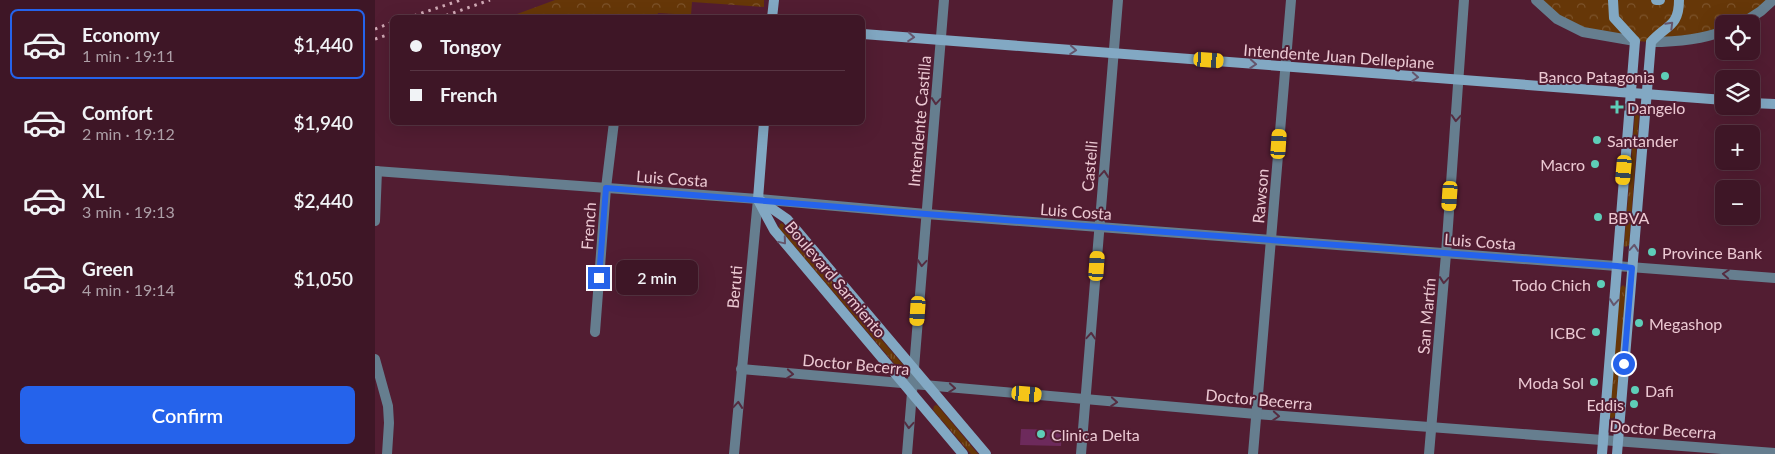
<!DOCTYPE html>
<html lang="en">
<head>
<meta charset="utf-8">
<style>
	:root { --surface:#3e1626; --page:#451f2e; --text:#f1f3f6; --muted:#ad9fa7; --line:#573543; --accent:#2563eb }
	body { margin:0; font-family:Lato,sans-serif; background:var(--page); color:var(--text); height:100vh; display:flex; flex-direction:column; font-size:19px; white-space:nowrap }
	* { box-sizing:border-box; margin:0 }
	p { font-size:16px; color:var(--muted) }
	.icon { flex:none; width:28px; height:28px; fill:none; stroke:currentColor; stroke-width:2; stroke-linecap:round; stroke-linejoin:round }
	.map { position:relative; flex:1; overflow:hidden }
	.details { display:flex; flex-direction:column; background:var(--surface); width:375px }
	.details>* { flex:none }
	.guide { position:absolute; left:15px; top:15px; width:475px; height:110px; border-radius:8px; box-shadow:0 5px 20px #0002,0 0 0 1px var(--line); display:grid; align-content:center; height:110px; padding:0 20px; background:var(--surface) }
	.buttons { position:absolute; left:1340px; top:15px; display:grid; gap:10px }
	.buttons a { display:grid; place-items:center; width:45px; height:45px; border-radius:8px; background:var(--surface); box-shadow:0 5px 20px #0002,0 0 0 1px var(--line); font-size:25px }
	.end { position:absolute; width:22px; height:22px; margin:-11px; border:6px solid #2563eb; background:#fff; box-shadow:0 0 0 2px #fff }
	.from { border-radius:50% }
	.bubble { position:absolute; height:35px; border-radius:8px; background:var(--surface); box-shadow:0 5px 20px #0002,0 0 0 1px var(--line); font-size:16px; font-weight:600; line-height:35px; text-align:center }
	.car { position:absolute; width:15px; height:30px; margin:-15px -8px; border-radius:6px; box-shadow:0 0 4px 1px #0007; background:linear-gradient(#f5c518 24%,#345 0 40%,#f5c518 0 76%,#345 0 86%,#f5c518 0) }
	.guide b { display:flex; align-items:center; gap:18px; height:48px; font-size:19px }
	.guide b+b { border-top:1px solid var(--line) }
	.guide i { width:12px; height:12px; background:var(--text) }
	ul { padding:9px 0 0; list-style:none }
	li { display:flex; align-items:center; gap:15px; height:70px; margin:0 10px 8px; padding:0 10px; border:2px solid transparent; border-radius:8px }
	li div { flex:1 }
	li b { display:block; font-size:19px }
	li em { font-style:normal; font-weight:600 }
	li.active { border-color:var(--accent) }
	li>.icon { width:45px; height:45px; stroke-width:1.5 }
	.primary-button { display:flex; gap:10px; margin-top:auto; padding:10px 20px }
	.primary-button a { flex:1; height:58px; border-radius:8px; background:var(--accent); color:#fff; font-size:20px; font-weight:600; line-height:58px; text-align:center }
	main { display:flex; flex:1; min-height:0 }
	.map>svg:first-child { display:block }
	.grass { fill:url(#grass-tufts) }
	.park { fill:url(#park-crowns) }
	.building { fill:#6d2a5c }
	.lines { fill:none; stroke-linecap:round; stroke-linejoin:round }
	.street { stroke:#667e8f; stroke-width:10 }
	.secondary { stroke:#82a8c3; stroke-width:10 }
	.rail { stroke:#d0a9b5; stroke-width:3; stroke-dasharray:2.5 5; stroke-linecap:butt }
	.oneway { stroke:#65556c }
	.oneway2 { stroke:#552c40 }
	.route { stroke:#2563eb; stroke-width:6 }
	.poi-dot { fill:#5eceb8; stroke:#521d32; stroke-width:2 }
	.labels { text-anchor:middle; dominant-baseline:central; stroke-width:4; stroke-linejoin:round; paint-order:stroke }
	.street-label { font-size:16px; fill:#ecc9d3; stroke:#521d32 }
	.poi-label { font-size:16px; fill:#ecc9d3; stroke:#521d32; text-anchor:start }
</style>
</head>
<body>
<main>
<section class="details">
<ul>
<li class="active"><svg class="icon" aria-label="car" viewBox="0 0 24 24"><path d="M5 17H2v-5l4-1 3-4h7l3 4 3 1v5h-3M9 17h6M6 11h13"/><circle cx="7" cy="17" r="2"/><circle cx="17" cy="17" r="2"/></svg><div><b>Economy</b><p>1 min · 19:11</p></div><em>$1,440</em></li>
<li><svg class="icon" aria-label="car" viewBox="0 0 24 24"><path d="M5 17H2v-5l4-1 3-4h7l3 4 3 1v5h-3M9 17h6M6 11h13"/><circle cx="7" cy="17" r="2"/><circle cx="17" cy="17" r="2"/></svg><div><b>Comfort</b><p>2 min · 19:12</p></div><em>$1,940</em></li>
<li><svg class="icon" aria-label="car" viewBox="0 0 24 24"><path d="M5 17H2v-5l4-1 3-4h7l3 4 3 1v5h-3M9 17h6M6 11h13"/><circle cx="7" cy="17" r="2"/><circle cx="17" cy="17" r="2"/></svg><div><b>XL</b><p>3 min · 19:13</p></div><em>$2,440</em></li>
<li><svg class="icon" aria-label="car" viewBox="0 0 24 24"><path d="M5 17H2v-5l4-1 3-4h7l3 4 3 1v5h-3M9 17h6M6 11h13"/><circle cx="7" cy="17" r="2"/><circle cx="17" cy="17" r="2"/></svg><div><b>Green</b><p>4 min · 19:14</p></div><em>$1,050</em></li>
</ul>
<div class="primary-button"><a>Confirm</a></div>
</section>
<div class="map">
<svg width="1400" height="454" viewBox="0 0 1400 454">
	<defs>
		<pattern id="grass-tufts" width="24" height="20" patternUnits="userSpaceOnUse" patternTransform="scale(1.25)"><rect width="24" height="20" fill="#663708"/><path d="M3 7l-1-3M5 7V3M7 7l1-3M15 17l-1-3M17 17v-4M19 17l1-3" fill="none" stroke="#7c532b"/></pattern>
		<pattern id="park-crowns" width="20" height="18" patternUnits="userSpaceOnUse" patternTransform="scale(1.25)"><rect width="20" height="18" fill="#663708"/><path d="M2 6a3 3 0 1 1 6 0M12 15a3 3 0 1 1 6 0" fill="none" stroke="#7c532b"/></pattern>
	</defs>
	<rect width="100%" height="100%" fill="#521d32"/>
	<g class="grass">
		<path d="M1260,114H1262L1264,116L1254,245L1251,247L1249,246Z"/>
		<path d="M407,223L529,366L528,370L524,369L404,228L405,224Z"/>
		<path d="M1248,285L1251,288L1240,416L1237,419L1234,416L1245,288Z"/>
		<path d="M561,405L563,406L603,454H596L558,410L559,406Z"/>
	</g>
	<g class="park">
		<path d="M180,0H389V7L317,2L316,15L283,13L282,17H134Z"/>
		<path d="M1161,0H1398L1366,24H1349V31L1276,42L1260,41L1208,32Z"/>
	</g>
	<path class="building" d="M646,429L687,430L686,446L645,445Z"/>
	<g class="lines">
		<g class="street">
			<path d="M1161,0L1182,19L1208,32L1260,41"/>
			<path d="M1366,24L1386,11L1398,0"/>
			<path d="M1276,42C1302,42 1325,40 1349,31"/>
			<path d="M0,171L383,199L551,214L1400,278"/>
			<path d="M0,221L2,171"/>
			<path d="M220,332L231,188L239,122"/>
			<path d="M0,359L13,406L14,423L12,454"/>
			<path d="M366,369L881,414L1400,453"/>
			<path d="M359,454L383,199"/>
			<path d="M532,454L569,0"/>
			<path d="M706,454L743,0"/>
			<path d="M878,454L916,0"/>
			<path d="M1054,454L1071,254L1089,0"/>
		</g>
		<g class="secondary">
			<path d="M1281,0H1285"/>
			<path d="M397,18L399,0"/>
			<path d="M488,34L1349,100"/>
			<path d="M1376,103L1400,104"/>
			<path d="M383,199L412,219L611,454"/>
			<path d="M383,199L389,122"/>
			<path d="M383,200L399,230L588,454"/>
			<path d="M1227,454L1260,41L1239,18L1238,0"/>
			<path d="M1242,454L1276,42C1291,25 1304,27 1304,0"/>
		</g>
		<g class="rail">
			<path d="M32,18L86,0"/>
			<path d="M64,18L115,0"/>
			<path d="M0,29L18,22"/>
			<path d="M0,39L18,33"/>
		</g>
	</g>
	<defs><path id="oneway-chevron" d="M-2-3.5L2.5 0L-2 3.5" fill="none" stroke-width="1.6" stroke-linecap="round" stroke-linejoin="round" transform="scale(1.25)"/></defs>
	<g class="oneway">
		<use href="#oneway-chevron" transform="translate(1295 25) rotate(-45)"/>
		<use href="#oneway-chevron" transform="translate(536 37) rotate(4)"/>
		<use href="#oneway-chevron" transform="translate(698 50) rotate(4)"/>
		<use href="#oneway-chevron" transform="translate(878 64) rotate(4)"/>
		<use href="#oneway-chevron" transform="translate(1040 77) rotate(4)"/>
		<use href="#oneway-chevron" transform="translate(408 241) rotate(50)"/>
		<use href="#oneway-chevron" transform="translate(1259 248) rotate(-85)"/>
		<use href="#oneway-chevron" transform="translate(1239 302) rotate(95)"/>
	</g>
	<g class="oneway2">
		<use href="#oneway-chevron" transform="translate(561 101) rotate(95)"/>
		<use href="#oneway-chevron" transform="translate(1081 118) rotate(94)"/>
		<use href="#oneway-chevron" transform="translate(729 174) rotate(-85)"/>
		<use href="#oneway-chevron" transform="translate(547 263) rotate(95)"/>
		<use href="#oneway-chevron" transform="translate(1351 274) rotate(-176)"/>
		<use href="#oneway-chevron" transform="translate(1069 280) rotate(95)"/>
		<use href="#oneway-chevron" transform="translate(716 336) rotate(-86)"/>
		<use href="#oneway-chevron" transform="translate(415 374) rotate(5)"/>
		<use href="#oneway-chevron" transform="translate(577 388) rotate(5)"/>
		<use href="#oneway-chevron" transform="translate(739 402) rotate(5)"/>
		<use href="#oneway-chevron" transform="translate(363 405) rotate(-85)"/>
		<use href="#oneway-chevron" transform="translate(901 416) rotate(4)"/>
		<use href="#oneway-chevron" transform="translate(534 425) rotate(94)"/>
	</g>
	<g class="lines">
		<path class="route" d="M224,278L231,188L551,214L1242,266L1257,268L1249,364"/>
	</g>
	<g class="poi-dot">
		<circle cx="1290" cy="76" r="5"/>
		<path d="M1239.5 99.5h5v5h5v5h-5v5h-5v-5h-5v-5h5z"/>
		<circle cx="1222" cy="140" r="5"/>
		<circle cx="1220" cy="164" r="5"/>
		<circle cx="1223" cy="217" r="5"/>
		<circle cx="1277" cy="252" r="5"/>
		<circle cx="1226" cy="284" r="5"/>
		<circle cx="1264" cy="323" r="5"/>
		<circle cx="1221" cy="332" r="5"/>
		<circle cx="1219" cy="382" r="5"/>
		<circle cx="1260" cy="390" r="5"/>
		<circle cx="1259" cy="404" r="5"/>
		<circle cx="666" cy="434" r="5"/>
	</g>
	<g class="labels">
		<g class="street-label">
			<text transform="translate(964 56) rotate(4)">Intendente Juan Dellepiane</text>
			<text transform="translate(544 121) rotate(-85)">Intendente Castilla</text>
			<text transform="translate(714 166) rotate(-85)">Castelli</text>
			<text transform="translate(297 178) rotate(4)">Luis Costa</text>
			<text transform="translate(885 196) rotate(-85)">Rawson</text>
			<text transform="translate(701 211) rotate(4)">Luis Costa</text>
			<text transform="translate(213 226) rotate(-86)">French</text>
			<text transform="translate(1105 241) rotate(4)">Luis Costa</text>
			<text transform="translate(461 279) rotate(50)">Boulevard Sarmiento</text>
			<text transform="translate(359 287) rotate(-85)">Beruti</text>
			<text transform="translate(1051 316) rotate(-85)">San Martín</text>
			<text transform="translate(481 364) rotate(5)">Doctor Becerra</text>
			<text transform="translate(884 399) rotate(5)">Doctor Becerra</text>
			<text transform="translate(1288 429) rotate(4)">Doctor Becerra</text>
		</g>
		<g class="poi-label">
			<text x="1280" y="76" text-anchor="end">Banco Patagonia</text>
			<text x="1252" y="107">Dangelo</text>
			<text x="1232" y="140">Santander</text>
			<text x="1210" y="164" text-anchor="end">Macro</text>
			<text x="1233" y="217">BBVA</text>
			<text x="1287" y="252">Province Bank</text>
			<text x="1216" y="284" text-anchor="end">Todo Chich</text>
			<text x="1274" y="323">Megashop</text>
			<text x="1211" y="332" text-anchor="end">ICBC</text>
			<text x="1209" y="382" text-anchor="end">Moda Sol</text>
			<text x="1270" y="390">Dafi</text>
			<text x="1249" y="404" text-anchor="end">Eddis</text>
			<text x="676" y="434">Clinica Delta</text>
		</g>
	</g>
</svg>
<div class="buttons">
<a><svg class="icon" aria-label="locate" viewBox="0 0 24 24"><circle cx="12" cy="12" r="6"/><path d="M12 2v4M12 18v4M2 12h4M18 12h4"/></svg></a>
<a><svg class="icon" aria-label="layers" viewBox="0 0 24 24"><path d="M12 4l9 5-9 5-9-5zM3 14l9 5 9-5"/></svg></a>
<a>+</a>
<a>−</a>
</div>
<i class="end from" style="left:1249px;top:364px"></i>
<i class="end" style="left:224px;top:278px"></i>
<div class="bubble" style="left:241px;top:260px;width:82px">2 min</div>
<i class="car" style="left:834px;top:60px;rotate:94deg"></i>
<i class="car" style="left:904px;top:144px;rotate:4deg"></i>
<i class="car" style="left:1249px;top:170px;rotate:185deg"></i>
<i class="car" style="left:1075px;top:196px;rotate:184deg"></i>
<i class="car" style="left:722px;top:266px;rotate:4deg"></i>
<i class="car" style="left:543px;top:311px;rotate:184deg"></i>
<i class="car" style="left:652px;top:394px;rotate:95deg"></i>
<div class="guide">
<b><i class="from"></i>Tongoy</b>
<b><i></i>French</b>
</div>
</div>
</main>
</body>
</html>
